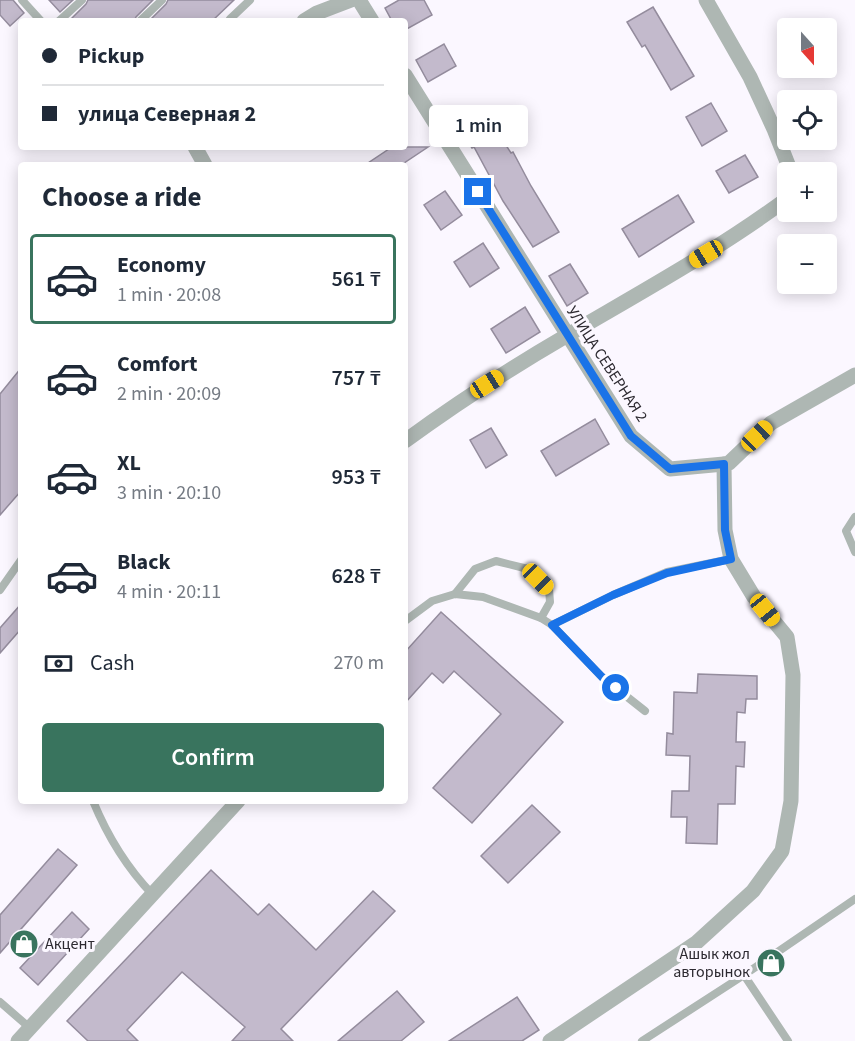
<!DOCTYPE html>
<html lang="en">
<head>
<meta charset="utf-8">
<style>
	:root { --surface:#fff; --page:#f6f6f7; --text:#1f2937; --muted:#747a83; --line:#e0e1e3; --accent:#39745e }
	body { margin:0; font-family:"Source Sans 3",sans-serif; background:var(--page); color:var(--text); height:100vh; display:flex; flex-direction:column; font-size:22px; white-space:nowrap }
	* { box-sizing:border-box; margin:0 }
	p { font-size:20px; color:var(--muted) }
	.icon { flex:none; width:33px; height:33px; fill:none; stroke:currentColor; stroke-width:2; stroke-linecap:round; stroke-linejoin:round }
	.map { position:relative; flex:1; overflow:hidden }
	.drawer { position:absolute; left:18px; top:162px; width:390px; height:642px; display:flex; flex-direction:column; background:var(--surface); border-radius:6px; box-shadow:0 3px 15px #0003 }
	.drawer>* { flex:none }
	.guide { position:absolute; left:18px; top:18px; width:390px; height:132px; border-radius:6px; box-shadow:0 3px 15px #0003; display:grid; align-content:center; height:132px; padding:0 24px; background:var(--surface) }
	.needle { width:39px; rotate:159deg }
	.controls { position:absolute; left:777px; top:18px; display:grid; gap:12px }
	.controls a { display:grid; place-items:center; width:60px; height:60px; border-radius:6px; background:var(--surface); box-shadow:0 3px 15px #0003; font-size:30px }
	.end { position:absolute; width:27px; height:27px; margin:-14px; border:8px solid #1a73e8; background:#fff; box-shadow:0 0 0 3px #fff }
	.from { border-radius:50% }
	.bubble { position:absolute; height:42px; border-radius:6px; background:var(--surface); box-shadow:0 3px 15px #0003; font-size:20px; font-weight:600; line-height:42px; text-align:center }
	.car { position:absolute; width:18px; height:36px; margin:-18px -9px; border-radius:8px; box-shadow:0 0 4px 2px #0007; background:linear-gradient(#f5c518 24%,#345 0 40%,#f5c518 0 76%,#345 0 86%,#f5c518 0) }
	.guide b { display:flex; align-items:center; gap:21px; height:57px; font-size:22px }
	.guide b+b { border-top:2px solid var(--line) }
	.guide i { width:15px; height:15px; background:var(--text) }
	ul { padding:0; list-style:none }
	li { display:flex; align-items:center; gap:18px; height:90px; margin:0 12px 9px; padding:0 12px; border:3px solid transparent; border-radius:6px }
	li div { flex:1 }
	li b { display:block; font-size:22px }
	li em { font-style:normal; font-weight:600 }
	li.on { border-color:var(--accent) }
	li>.icon { width:54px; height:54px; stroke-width:1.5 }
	h2 { padding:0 24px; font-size:27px; line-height:72px }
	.pay { display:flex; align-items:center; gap:15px; height:66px; padding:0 24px; font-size:22px }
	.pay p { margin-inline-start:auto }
	.primary-button { display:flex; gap:12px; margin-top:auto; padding:12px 24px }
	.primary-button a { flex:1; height:69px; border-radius:6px; background:var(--accent); color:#fff; font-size:24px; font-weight:600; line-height:69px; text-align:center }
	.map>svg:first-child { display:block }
	.building { fill:#c3bacc; stroke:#948c9d; stroke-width:1.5 }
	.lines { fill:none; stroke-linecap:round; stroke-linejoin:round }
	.lane { stroke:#aeb7b3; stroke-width:8 }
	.street { stroke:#aeb7b3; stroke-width:15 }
	.route { stroke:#1a73e8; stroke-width:8 }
	.labels { text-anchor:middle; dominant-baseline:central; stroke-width:6; stroke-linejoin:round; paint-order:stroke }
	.street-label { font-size:16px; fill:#2d2a31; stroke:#fbf7ff }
	.poi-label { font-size:16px; fill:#2d2a31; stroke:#fbf7ff; text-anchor:start }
</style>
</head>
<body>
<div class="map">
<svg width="855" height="1041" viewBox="0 0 855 1041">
	<rect width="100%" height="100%" fill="#fbf7ff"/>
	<g class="building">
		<path d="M0,0H13L24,13L10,26L0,15Z"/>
		<path d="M49,0H73L60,12Z"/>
		<path d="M88,0H153L136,17L134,21H69L86,4Z"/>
		<path d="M168,0H234L212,21H149L166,4Z"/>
		<path d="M399,0H424L432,15L405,30V21H392L385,8Z"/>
		<path d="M653,7L694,76L671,90L645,45L642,47L627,22Z"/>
		<path d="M444,44L456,66L428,82L416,60Z"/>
		<path d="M711,103L727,131L702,146L686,117Z"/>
		<path d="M481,107L511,153L513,152L531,186L559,232L533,247L503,201L474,147L472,148L456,123Z"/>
		<path d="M392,147H428L401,165H365Z"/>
		<path d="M745,155L758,177L729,193L716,171Z"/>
		<path d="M445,191L462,215L441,230L424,205Z"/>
		<path d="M678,195L694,222L639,257L622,229Z"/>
		<path d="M483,243L499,268L470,287L454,262Z"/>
		<path d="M570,264L588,293L567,306L549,276Z"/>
		<path d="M525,307L540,332L506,353L491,329Z"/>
		<path d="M21,368V491L0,515V394Z"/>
		<path d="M595,419L609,444L556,476L541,451Z"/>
		<path d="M491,428L507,455L486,468L470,440Z"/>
		<path d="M21,604V629L0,653V628Z"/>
		<path d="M441,612L563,722L472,823L433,788L501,714L454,671L443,683L432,673L405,703V652Z"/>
		<path d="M698,674L757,676V699H746L745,713L737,712L736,742H745L744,767L736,766L735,804H718L717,844L686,843L687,817H671L672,791H689L690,756L666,755L667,733L673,734L674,692L697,693Z"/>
		<path d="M532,805L560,832L508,883L481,856Z"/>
		<path d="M58,849L77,865L0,953V915Z"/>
		<path d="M211,870L258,915L269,904L316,950L373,891L395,911L281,1029L293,1041H232L245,1027L182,972L127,1030L138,1041H88L67,1021Z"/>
		<path d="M72,912L89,929L38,985L20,968Z"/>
		<path d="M397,991L424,1022L401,1041H338Z"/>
		<path d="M517,997L539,1030L522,1041H449Z"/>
	</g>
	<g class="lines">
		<g class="lane">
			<path d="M22,0L41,21"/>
			<path d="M230,19L250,0"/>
			<path d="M59,21L82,0"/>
			<path d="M140,21L162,0"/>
			<path d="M855,517L846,531L855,552"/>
			<path d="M0,590L21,560"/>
			<path d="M455,594L475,569L496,561L528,569L549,589L550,602L541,618"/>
			<path d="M405,621L432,601L455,594L483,597L541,618L552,625L602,677L645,711"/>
			<path d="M552,625L613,595L667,572L731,559"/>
			<path d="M93,801C107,835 127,868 153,895"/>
			<path d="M744,975L788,1041"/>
			<path d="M0,1002L30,1028"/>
			<path d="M642,1041L744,975L855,899"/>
		</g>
		<g class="street">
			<path d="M359,0L372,21"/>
			<path d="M706,0L750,77L774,129L791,172"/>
			<path d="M304,21L317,13L351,0"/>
			<path d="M405,75L631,436L670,469L724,464L725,530L731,559L754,597L787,637L793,675L791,801L782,851L753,891L696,943L550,1041"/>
			<path d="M195,147L205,165"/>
			<path d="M405,441C457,403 511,368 566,336C641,292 718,250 788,198"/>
			<path d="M724,464L729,463L771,423L855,375"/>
			<path d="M18,1041L238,801"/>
		</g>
	</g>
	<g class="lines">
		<path class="route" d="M478,192L631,436L670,469L724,464L725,530L731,559L667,573L613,595L552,625L602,677L616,688"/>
	</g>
	<defs>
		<g id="shop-disc" transform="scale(1.5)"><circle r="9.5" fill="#39745e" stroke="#fbf7ff"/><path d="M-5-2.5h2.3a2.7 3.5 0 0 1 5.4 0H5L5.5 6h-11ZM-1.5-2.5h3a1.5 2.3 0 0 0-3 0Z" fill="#fff"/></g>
	</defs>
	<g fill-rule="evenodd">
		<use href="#shop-disc" x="24" y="944"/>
		<use href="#shop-disc" x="771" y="963"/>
	</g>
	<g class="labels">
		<g class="street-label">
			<text transform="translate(607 364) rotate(57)">УЛИЦА СЕВЕРНАЯ 2</text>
		</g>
		<g class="poi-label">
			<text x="45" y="944">Акцент</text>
			<text x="750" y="954" text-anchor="end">Ашык жол<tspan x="750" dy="18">авторынок</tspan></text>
		</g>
	</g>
</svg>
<div class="controls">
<a><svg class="needle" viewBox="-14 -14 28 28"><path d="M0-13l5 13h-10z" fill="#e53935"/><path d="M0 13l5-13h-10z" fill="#747a83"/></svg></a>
<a><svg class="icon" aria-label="locate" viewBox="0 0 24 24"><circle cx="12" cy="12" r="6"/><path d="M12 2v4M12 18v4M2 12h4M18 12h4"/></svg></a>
<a>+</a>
<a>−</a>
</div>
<i class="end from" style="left:616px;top:688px"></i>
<i class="end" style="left:478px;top:192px"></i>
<div class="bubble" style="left:429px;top:105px;width:99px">1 min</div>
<i class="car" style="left:706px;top:254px;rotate:239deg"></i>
<i class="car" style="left:487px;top:384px;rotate:58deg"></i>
<i class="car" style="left:757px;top:436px;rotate:46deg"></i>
<i class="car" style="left:538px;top:579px;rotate:135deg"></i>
<i class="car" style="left:765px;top:610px;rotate:141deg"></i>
<div class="guide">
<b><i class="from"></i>Pickup</b>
<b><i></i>улица Северная 2</b>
</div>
<section class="drawer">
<h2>Choose a ride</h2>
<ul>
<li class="on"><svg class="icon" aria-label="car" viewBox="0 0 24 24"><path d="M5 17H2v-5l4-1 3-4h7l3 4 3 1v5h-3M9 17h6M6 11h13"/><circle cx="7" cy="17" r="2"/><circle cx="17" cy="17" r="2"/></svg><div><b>Economy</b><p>1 min · 20:08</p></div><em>561 ₸</em></li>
<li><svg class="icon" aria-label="car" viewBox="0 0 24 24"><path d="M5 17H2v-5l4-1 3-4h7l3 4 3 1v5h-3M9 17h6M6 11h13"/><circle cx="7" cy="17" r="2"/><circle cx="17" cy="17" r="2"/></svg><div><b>Comfort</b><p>2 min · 20:09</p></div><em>757 ₸</em></li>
<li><svg class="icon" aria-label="car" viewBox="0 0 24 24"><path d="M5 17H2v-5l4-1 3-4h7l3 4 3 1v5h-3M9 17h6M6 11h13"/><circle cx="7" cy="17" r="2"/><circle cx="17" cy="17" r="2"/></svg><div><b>XL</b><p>3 min · 20:10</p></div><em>953 ₸</em></li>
<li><svg class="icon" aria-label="car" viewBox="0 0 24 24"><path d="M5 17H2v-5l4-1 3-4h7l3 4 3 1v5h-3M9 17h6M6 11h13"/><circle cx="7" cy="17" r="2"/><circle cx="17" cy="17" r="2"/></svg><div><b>Black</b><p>4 min · 20:11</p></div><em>628 ₸</em></li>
</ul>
<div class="pay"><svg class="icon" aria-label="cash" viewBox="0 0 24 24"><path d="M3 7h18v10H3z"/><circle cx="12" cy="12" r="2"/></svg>Cash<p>270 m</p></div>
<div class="primary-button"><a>Confirm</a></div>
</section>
</div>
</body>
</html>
